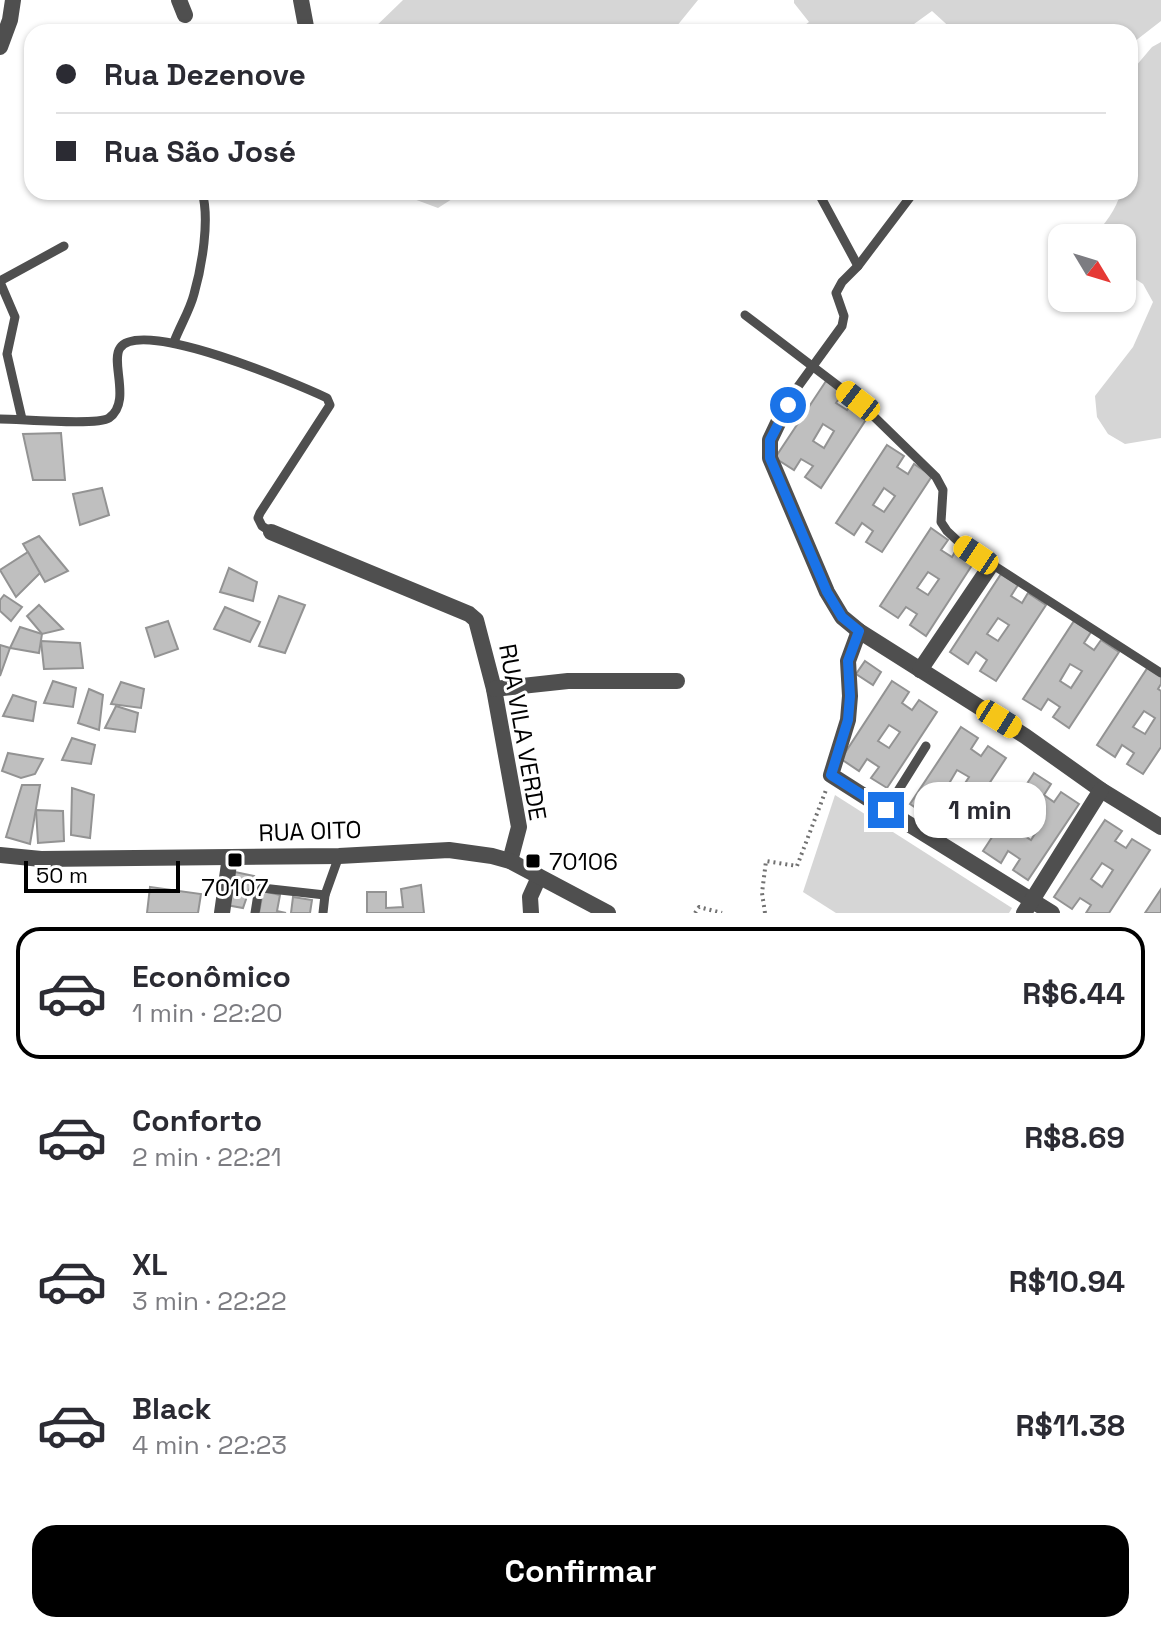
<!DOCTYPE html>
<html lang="pt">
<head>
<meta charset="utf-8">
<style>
	:root { --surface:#fff; --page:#f7f7f7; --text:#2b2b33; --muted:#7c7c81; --line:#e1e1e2; --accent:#000 }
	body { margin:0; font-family:"Space Grotesk",sans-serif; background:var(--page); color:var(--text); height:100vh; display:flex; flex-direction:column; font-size:30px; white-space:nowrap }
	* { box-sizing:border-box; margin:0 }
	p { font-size:26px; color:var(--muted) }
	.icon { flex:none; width:44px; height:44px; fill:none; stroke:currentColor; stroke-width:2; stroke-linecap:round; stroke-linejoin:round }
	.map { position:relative; height:913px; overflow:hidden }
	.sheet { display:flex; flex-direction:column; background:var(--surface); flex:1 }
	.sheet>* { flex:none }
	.guide { position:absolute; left:24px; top:24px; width:1114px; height:176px; border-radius:24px; box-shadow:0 2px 6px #0004; display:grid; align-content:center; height:176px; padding:0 32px; background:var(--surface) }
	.needle { width:52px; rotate:128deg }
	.tools { position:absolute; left:1048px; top:224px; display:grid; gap:16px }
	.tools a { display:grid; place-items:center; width:88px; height:88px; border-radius:16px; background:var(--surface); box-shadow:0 2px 6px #0004; font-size:40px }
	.scale { position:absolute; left:24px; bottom:20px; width:156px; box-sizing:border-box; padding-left:8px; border:4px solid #000; border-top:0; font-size:22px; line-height:28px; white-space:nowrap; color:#000; -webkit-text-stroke:6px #fff; paint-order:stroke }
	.end { position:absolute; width:36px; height:36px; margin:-18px; border:10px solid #1a73e8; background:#fff; box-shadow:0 0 0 4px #fff }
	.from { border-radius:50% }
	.bubble { position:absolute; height:56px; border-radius:24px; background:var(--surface); box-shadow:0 2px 6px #0004; font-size:26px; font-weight:700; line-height:56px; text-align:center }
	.car { position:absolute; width:24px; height:48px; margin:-24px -12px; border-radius:10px; box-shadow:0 0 6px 2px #0007; background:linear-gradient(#f5c518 24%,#345 0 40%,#f5c518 0 76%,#345 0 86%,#f5c518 0) }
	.guide b { display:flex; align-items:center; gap:28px; height:76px; font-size:30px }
	.guide b+b { border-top:2px solid var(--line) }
	.guide i { width:20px; height:20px; background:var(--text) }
	ul { padding:14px 0 0; list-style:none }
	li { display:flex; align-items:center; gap:24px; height:132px; margin:0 16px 12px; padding:0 16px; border:4px solid transparent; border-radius:24px }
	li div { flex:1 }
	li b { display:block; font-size:30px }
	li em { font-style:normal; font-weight:700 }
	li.current { border-color:var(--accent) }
	li>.icon { width:72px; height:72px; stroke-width:1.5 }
	.button { display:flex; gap:16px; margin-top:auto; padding:16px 32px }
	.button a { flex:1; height:92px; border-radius:24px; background:var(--accent); color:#fff; font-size:32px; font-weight:700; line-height:92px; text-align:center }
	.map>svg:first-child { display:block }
	.green { fill:#d6d6d6 }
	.building { fill:#bfbfbf; stroke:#939393; stroke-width:2; fill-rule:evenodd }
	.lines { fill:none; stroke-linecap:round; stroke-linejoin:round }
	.path { stroke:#717171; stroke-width:4; stroke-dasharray:2 4; stroke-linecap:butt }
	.service { stroke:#4f4f4f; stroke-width:9 }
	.minor { stroke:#4f4f4f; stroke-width:16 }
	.tertiary { stroke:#4f4f4f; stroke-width:16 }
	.route { stroke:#1a73e8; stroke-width:10 }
	.poi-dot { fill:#000; stroke:#fff; stroke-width:3 }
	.labels { text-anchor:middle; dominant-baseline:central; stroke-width:6; stroke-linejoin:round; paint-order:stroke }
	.street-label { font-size:24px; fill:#000; stroke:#fff }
	.poi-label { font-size:24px; fill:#000; stroke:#fff; text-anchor:start }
</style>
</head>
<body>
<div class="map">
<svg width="1161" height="913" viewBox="0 0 1161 913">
	<rect width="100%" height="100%" fill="#fff"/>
	<g class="green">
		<path d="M403,0H698L672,32H370Z"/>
		<path d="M794,0H1161V21L1130,45V32H955L932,11L903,32H795L809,22L794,3Z"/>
		<path d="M1161,42V438L1125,444L1108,434L1097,417L1095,396L1133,347L1153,302L1143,284L1126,273L1122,276V238H1092C1105,224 1116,210 1121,192H1130V73L1152,47Z"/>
		<path d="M395,192H463L438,208Z"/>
		<path d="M835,795L1012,908L1009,913H836L803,892Z"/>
	</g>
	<g class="building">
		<path d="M826,381L844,392L836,403L847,410L853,400L871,412L821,488L805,477L813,466L801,459L794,470L775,458ZM823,424L834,431L824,448L813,441Z"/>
		<path d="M61,433L65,480H33L23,434Z"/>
		<path d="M887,445L904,456L897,467L908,474L914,464L932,476L882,552L866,542L873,531L862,523L854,535L836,523ZM884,488L895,496L884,512L873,505Z"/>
		<path d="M102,488L109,515L80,525L73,494Z"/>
		<path d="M931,528L948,540L941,550L952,557L958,547L976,559L926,636L910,625L917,614L906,607L898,618L880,606ZM928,572L939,579L928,595L917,588Z"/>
		<path d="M39,536L68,571L45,582L23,544Z"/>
		<path d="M28,552L40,573L16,597L0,570Z"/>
		<path d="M229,568L257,582L253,601L220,592Z"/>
		<path d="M1001,574L1018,585L1011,596L1022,603L1028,593L1046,605L996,681L980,671L987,660L976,652L968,664L950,652ZM998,618L1009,625L998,641L987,634Z"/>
		<path d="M4,595L22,607L11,621L0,611V600Z"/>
		<path d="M279,596L305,605L285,653L259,646Z"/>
		<path d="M39,605L63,629L42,634L27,616Z"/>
		<path d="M225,607L260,622L250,642L214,629Z"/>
		<path d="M168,621L178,649L155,657L146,628Z"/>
		<path d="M1074,621L1091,632L1084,643L1094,650L1101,640L1119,652L1069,728L1053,717L1060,707L1048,699L1041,710L1023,699ZM1070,664L1082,671L1071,688L1060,681Z"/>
		<path d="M20,627L42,634L39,653L10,648Z"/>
		<path d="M41,641L80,643L83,668L44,669Z"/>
		<path d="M0,645L10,648L0,676Z"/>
		<path d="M865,661L881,672L873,685L856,674Z"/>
		<path d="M1148,667L1161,676V684L1158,689L1161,691V747L1143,774L1127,764L1134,753L1122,745L1115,757L1097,745ZM1144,711L1155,718L1145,734L1133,727Z"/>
		<path d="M53,681L76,688L73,707L44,703Z"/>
		<path d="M892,681L909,692L902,703L912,710L919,700L937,712L887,788L871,778L879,767L867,759L859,771L841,759ZM889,725L900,732L889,748L878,741Z"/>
		<path d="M121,682L144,689L141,708L111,704Z"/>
		<path d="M89,689L103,695L99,730L78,723Z"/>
		<path d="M13,695L36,702L33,721L3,716Z"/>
		<path d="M116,706L138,713L135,732L105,728Z"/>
		<path d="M961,727L978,738L971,749L981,756L988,746L1006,758L956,834L940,823L947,812L935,805L928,816L910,804ZM957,770L969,777L958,794L947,787Z"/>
		<path d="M72,738L95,745L91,764L62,760Z"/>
		<path d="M8,753L43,759L35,774L21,778L2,771Z"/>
		<path d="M1034,773L1051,784L1044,795L1054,802L1061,792L1079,804L1028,880L1013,870L1020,859L1008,851L1001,863L983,851ZM1030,817L1041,824L1031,840L1020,833Z"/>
		<path d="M22,785H40L30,844L6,837Z"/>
		<path d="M72,788L94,795L90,838L71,835Z"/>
		<path d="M36,810L63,811L64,841L38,843Z"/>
		<path d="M1105,820L1122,831L1115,841L1126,848L1132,839L1150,850L1109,913H1086L1091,905L1080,898L1072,909L1054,897ZM1102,863L1113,870L1102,887L1091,879Z"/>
		<path d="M235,872L254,876L243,908L226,905Z"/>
		<path d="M421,885L424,913H367V892H386V908L403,907L401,889Z"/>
		<path d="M150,887L201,894L198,913H147Z"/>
		<path d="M1161,889V913H1145Z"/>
		<path d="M263,891L280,895L277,911L286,913H259Z"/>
		<path d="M293,897L312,900L310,913H291Z"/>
	</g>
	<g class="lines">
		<g class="path">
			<path d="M695,913L699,907L722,913"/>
			<path d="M765,913L762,893L766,861L797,866L826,790"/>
		</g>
		<g class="service">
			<path d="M818,192L858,266"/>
			<path d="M0,281L64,246"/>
			<path d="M0,282L15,317L7,354L22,419"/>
			<path d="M745,315L858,401L936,477L943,490L941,522L947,531L962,545L1161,673"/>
			<path d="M174,342C180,326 190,310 194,294C202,266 210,219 202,192"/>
			<path d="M0,419C21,419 97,426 109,418C132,402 110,362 120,348C141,317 297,384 327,398L330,405L260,513L258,518L262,526L271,532"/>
			<path d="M778,423L797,388L842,326L844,316L836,293L842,282L858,266L914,192"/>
			<path d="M886,810L926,746"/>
			<path d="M255,913L258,894L262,888L325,895"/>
			<path d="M323,913L325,895L339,856"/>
		</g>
		<g class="minor">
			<path d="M179,0L185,15"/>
			<path d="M301,0L307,32"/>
			<path d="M0,47L10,20L13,0"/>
			<path d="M778,423L770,440V458L827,592L842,617L859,631L1025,736L1101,790L1161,827"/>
			<path d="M271,532L457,609L469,614L476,620L494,689L519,827L510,861"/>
			<path d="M859,631L848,661L850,696L848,720L831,775L886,810L1052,913"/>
			<path d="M920,670L991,565"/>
			<path d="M494,689L568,681H677"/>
			<path d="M222,913L230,857"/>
			<path d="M531,913L530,897L539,877"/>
			<path d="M1024,913L1101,790"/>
		</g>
		<path class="tertiary" d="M0,855L41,859L230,857L339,856L449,850L492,856L510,861L608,913"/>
	</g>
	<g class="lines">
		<path class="route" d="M788,405L770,440V458L827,592L842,617L859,631L848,661L850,696L848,720L831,775L886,810"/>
	</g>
	<g class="poi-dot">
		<rect x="227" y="852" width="16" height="16" rx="4"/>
		<rect x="525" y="853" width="16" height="16" rx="4"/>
	</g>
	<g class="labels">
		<g class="street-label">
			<text transform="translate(523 732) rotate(80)">RUA VILA VERDE</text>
			<text transform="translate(310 831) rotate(-2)">RUA OITO</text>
		</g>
		<g class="poi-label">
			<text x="549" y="861">70106</text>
			<text x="235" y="887" text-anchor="middle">70107</text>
		</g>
	</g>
</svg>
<div class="tools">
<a><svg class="needle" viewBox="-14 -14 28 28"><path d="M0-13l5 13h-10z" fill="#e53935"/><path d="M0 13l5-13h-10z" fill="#7c7c81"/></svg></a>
</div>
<div class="scale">50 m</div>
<i class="end from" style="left:788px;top:405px"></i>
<i class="end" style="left:886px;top:810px"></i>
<div class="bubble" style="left:914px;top:782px;width:132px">1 min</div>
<i class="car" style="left:858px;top:401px;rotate:308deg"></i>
<i class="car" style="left:976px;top:555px;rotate:304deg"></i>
<i class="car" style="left:999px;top:719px;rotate:122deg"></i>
<div class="guide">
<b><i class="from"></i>Rua Dezenove</b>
<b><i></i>Rua São José</b>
</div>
</div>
<section class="sheet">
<ul>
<li class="current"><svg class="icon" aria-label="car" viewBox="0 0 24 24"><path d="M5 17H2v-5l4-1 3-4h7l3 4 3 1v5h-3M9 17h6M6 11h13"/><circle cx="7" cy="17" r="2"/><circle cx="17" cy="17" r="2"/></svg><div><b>Econômico</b><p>1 min · 22:20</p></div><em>R$6.44</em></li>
<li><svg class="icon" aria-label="car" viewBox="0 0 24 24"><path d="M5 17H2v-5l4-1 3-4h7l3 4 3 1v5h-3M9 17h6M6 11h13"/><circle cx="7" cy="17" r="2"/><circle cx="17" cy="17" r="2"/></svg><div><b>Conforto</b><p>2 min · 22:21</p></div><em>R$8.69</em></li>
<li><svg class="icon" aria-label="car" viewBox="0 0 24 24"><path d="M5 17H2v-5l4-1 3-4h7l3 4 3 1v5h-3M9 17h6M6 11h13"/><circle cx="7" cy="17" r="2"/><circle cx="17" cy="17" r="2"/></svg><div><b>XL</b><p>3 min · 22:22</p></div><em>R$10.94</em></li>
<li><svg class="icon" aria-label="car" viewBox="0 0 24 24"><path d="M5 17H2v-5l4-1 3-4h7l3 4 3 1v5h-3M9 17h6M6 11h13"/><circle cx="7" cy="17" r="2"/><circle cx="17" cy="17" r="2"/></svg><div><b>Black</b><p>4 min · 22:23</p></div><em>R$11.38</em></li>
</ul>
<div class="button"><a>Confirmar</a></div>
</section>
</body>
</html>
